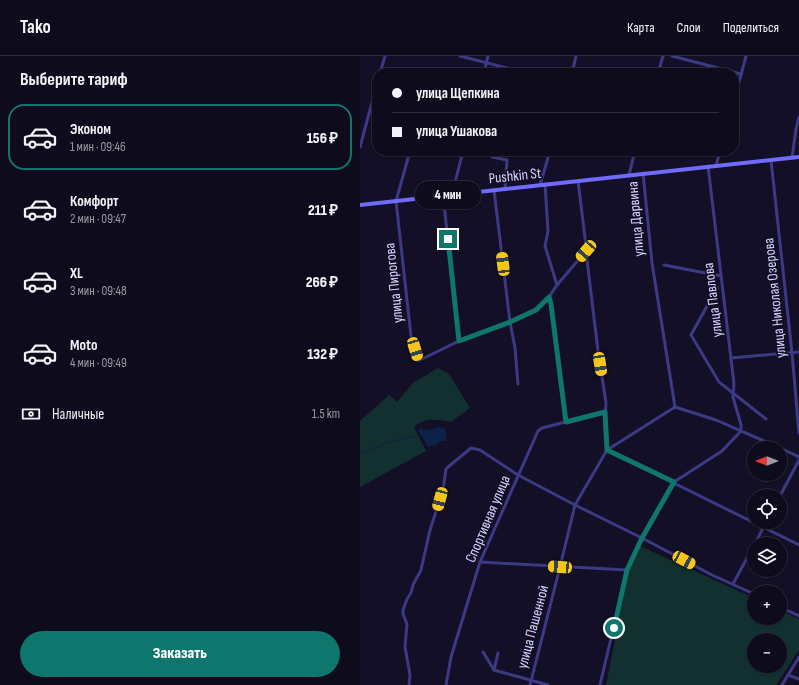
<!DOCTYPE html>
<html lang="ru">
<head>
<meta charset="utf-8">
<style>
	:root { --surface:#0e0b1c; --page:#171425; --text:#f1f3f6; --muted:#9b9ba3; --line:#2e2b3b; --accent:#0f766e }
	body { margin:0; font-family:"Sofia Sans Condensed",sans-serif; background:var(--page); color:var(--text); height:100vh; display:flex; flex-direction:column; font-size:15px; white-space:nowrap }
	* { box-sizing:border-box; margin:0 }
	p { font-size:13px; color:var(--muted) }
	.icon { flex:none; width:22px; height:22px; fill:none; stroke:currentColor; stroke-width:2; stroke-linecap:round; stroke-linejoin:round }
	.map { position:relative; flex:1; overflow:hidden }
	.panel { display:flex; flex-direction:column; background:var(--surface); width:360px }
	.panel>* { flex:none }
	.banner { position:absolute; left:12px; top:12px; width:367px; height:88px; border-radius:16px; box-shadow:0 1px 3px #0004,0 0 0 1px var(--line); display:grid; align-content:center; height:88px; padding:0 20px; background:var(--surface) }
	.needle { width:26px; rotate:270deg }
	.controls { position:absolute; left:387px; top:385px; display:grid; gap:8px }
	.controls a { display:grid; place-items:center; width:40px; height:40px; border-radius:50%; background:var(--surface); box-shadow:0 1px 3px #0004,0 0 0 1px var(--line); font-size:20px }
	.end { position:absolute; width:18px; height:18px; margin:-9px; border:5px solid #0f766e; background:#fff; box-shadow:0 0 0 2px #fff }
	.from { border-radius:50% }
	.bubble { position:absolute; height:28px; border-radius:14px; background:var(--surface); box-shadow:0 1px 3px #0004,0 0 0 1px var(--line); font-size:13px; font-weight:800; line-height:28px; text-align:center }
	.car { position:absolute; width:12px; height:24px; margin:-12px -6px; border-radius:5px; box-shadow:0 0 3px 1px #0007; background:linear-gradient(#f5c518 24%,#345 0 40%,#f5c518 0 76%,#345 0 86%,#f5c518 0) }
	.banner b { display:flex; align-items:center; gap:14px; height:38px; font-size:15px }
	.banner b+b { border-top:1px solid var(--line) }
	.banner i { width:10px; height:10px; background:var(--text) }
	ul { padding:0; list-style:none }
	li { display:flex; align-items:center; gap:12px; height:66px; margin:0 8px 6px; padding:0 12px; border:2px solid transparent; border-radius:16px }
	li div { flex:1 }
	li b { display:block; font-size:15px }
	li em { font-style:normal; font-weight:800 }
	li.active { border-color:var(--accent) }
	li>.icon { width:36px; height:36px; stroke-width:1.5 }
	h2 { padding:0 20px; font-size:18px; line-height:48px }
	.pay { display:flex; align-items:center; gap:10px; height:44px; padding:0 20px; font-size:15px }
	.pay p { margin-inline-start:auto }
	.primary-button { display:flex; gap:8px; margin-top:auto; padding:8px 20px }
	.primary-button a { flex:1; height:46px; border-radius:24px; background:var(--accent); color:#fff; font-size:16px; font-weight:800; line-height:46px; text-align:center }
	header { display:flex; align-items:center; gap:24px; box-sizing:border-box; height:56px; padding:0 20px; background:var(--surface); border-bottom:1px solid var(--line) }
	header strong { font-size:19px }
	nav { display:flex; gap:22px; margin-inline-start:auto; font-size:14px }
	main { display:flex; flex:1; min-height:0 }
	.map>svg:first-child { display:block }
	.green { fill:#12302f; fill-rule:evenodd }
	.water { fill:#0c2248 }
	.lines { fill:none; stroke-linecap:round; stroke-linejoin:round }
	.stream { stroke:#0c2248; stroke-width:1 }
	.minor { stroke:#3d3a85; stroke-width:3 }
	.secondary { stroke:#6f6bff; stroke-width:4 }
	.route { stroke:#0f766e; stroke-width:5 }
	.labels { text-anchor:middle; dominant-baseline:central; stroke-width:3.5; stroke-linejoin:round; paint-order:stroke }
	.street-label { font-size:15px; fill:#d9d4ff; stroke:#130f26 }
</style>
</head>
<body>
<header>
<strong>Tako</strong>
<nav><a>Карта</a><a>Слои</a><a>Поделиться</a></nav>
</header>
<main>
<section class="panel">
<h2>Выберите тариф</h2>
<ul>
<li class="active"><svg class="icon" aria-label="car" viewBox="0 0 24 24"><path d="M5 17H2v-5l4-1 3-4h7l3 4 3 1v5h-3M9 17h6M6 11h13"/><circle cx="7" cy="17" r="2"/><circle cx="17" cy="17" r="2"/></svg><div><b>Эконом</b><p>1 мин · 09:46</p></div><em>156 ₽</em></li>
<li><svg class="icon" aria-label="car" viewBox="0 0 24 24"><path d="M5 17H2v-5l4-1 3-4h7l3 4 3 1v5h-3M9 17h6M6 11h13"/><circle cx="7" cy="17" r="2"/><circle cx="17" cy="17" r="2"/></svg><div><b>Комфорт</b><p>2 мин · 09:47</p></div><em>211 ₽</em></li>
<li><svg class="icon" aria-label="car" viewBox="0 0 24 24"><path d="M5 17H2v-5l4-1 3-4h7l3 4 3 1v5h-3M9 17h6M6 11h13"/><circle cx="7" cy="17" r="2"/><circle cx="17" cy="17" r="2"/></svg><div><b>XL</b><p>3 мин · 09:48</p></div><em>266 ₽</em></li>
<li><svg class="icon" aria-label="car" viewBox="0 0 24 24"><path d="M5 17H2v-5l4-1 3-4h7l3 4 3 1v5h-3M9 17h6M6 11h13"/><circle cx="7" cy="17" r="2"/><circle cx="17" cy="17" r="2"/></svg><div><b>Moto</b><p>4 мин · 09:49</p></div><em>132 ₽</em></li>
</ul>
<div class="pay"><svg class="icon" aria-label="cash" viewBox="0 0 24 24"><path d="M3 7h18v10H3z"/><circle cx="12" cy="12" r="2"/></svg>Наличные<p>1.5 km</p></div>
<div class="primary-button"><a>Заказать</a></div>
</section>
<div class="map">
<svg width="439" height="629" viewBox="0 0 439 629">
	<rect width="100%" height="100%" fill="#130f26"/>
	<g class="green">
		<path d="M78,312L89,318L110,352L91,366C79,363 63,362 54,371L66,395L0,431V365L29,339L37,346L53,327Z"/>
		<path d="M280,490L394,542V562H420V554L439,563V594L416,629H246L268,518ZM394,584H420V610H394Z"/>
	</g>
	<path class="water" d="M80,371L85,373L87,378L86,385H80L76,389L68,391L58,374L62,372L63,375L68,373L73,374L74,372Z"/>
	<g class="lines">
		<path class="stream" d="M0,397L29,386L62,379"/>
		<g class="minor">
			<path d="M100,0L167,17"/>
			<path d="M312,0L381,18"/>
			<path d="M20,17L25,0"/>
			<path d="M124,17L128,0"/>
			<path d="M212,17L216,0"/>
			<path d="M298,17L303,0"/>
			<path d="M374,45L386,0"/>
			<path d="M0,91L17,28"/>
			<path d="M50,95L36,145L51,280L58,305L99,285L150,266L176,254L189,241L197,229L226,195"/>
			<path d="M134,95L132,101L147,104L145,133"/>
			<path d="M432,102L436,73L439,61"/>
			<path d="M411,104L432,297L439,377"/>
			<path d="M348,110L374,328L373,341L381,369V375"/>
			<path d="M356,110L360,95"/>
			<path d="M283,117L292,207L315,351"/>
			<path d="M269,119L275,95"/>
			<path d="M218,125L227,198"/>
			<path d="M185,128L188,175L185,190L197,229"/>
			<path d="M180,129L190,95"/>
			<path d="M134,134L150,266L155,292L158,328"/>
			<path d="M92,138L103,95"/>
			<path d="M83,139L99,285"/>
			<path d="M227,204L238,295L246,347L245,366L247,394L439,489"/>
			<path d="M304,209L361,220"/>
			<path d="M357,232L331,279L359,326L406,363"/>
			<path d="M189,241L191,248L206,366"/>
			<path d="M371,302L439,296"/>
			<path d="M315,351L356,364L420,392"/>
			<path d="M420,392L439,401"/>
			<path d="M420,440L439,404"/>
			<path d="M395,488L406,466"/>
			<path d="M120,506L267,514"/>
			<path d="M373,528L394,489"/>
			<path d="M420,551L439,560"/>
			<path d="M123,596L134,614"/>
			<path d="M138,597L134,614L188,629"/>
			<path d="M428,619L439,623"/>
			<path d="M49,629L50,619L45,591L47,568L43,558V554L47,543L51,537L53,529L61,514L70,474L83,434L86,413L88,411L111,392L120,394L158,419L215,449L282,482L352,519L394,538"/>
			<path d="M86,629L91,601L120,506L178,375L182,372L245,356"/>
			<path d="M170,629L200,511L215,449L247,394L315,351"/>
			<path d="M240,629L267,514L282,482L314,426L362,395L381,375"/>
			<path d="M422,629L439,601"/>
		</g>
		<path class="secondary" d="M0,149L439,101"/>
	</g>
	<g class="lines">
		<path class="route" d="M88,183L99,285L150,266L176,254L189,241L191,248L206,366L245,356L247,394L314,426L282,482L267,514L254,572"/>
	</g>
	<g class="labels">
		<g class="street-label">
			<text transform="translate(155 120) rotate(-6)">Pushkin St</text>
			<text transform="translate(276 163) rotate(-95)">улица Дарвина</text>
			<text transform="translate(34 227) rotate(-96)">улица Пирогова</text>
			<text transform="translate(415 242) rotate(-96)">улица Николая Озерова</text>
			<text transform="translate(353 244) rotate(-97)">улица Павлова</text>
			<text transform="translate(128 463) rotate(-67)">Спортивная улица</text>
			<text transform="translate(173 571) rotate(-75)">улица Пашенной</text>
		</g>
	</g>
</svg>
<div class="controls">
<a><svg class="needle" viewBox="-14 -14 28 28"><path d="M0-13l5 13h-10z" fill="#e53935"/><path d="M0 13l5-13h-10z" fill="#9b9ba3"/></svg></a>
<a><svg class="icon" aria-label="locate" viewBox="0 0 24 24"><circle cx="12" cy="12" r="6"/><path d="M12 2v4M12 18v4M2 12h4M18 12h4"/></svg></a>
<a><svg class="icon" aria-label="layers" viewBox="0 0 24 24"><path d="M12 4l9 5-9 5-9-5zM3 14l9 5 9-5"/></svg></a>
<a>+</a>
<a>−</a>
</div>
<i class="end from" style="left:254px;top:572px"></i>
<i class="end" style="left:88px;top:183px"></i>
<div class="bubble" style="left:55px;top:125px;width:66px">4 мин</div>
<i class="car" style="left:226px;top:195px;rotate:221deg"></i>
<i class="car" style="left:143px;top:208px;rotate:353deg"></i>
<i class="car" style="left:55px;top:293px;rotate:163deg"></i>
<i class="car" style="left:240px;top:308px;rotate:171deg"></i>
<i class="car" style="left:80px;top:443px;rotate:195deg"></i>
<i class="car" style="left:324px;top:504px;rotate:118deg"></i>
<i class="car" style="left:200px;top:511px;rotate:274deg"></i>
<div class="banner">
<b><i class="from"></i>улица Щепкина</b>
<b><i></i>улица Ушакова</b>
</div>
</div>
</main>
</body>
</html>
